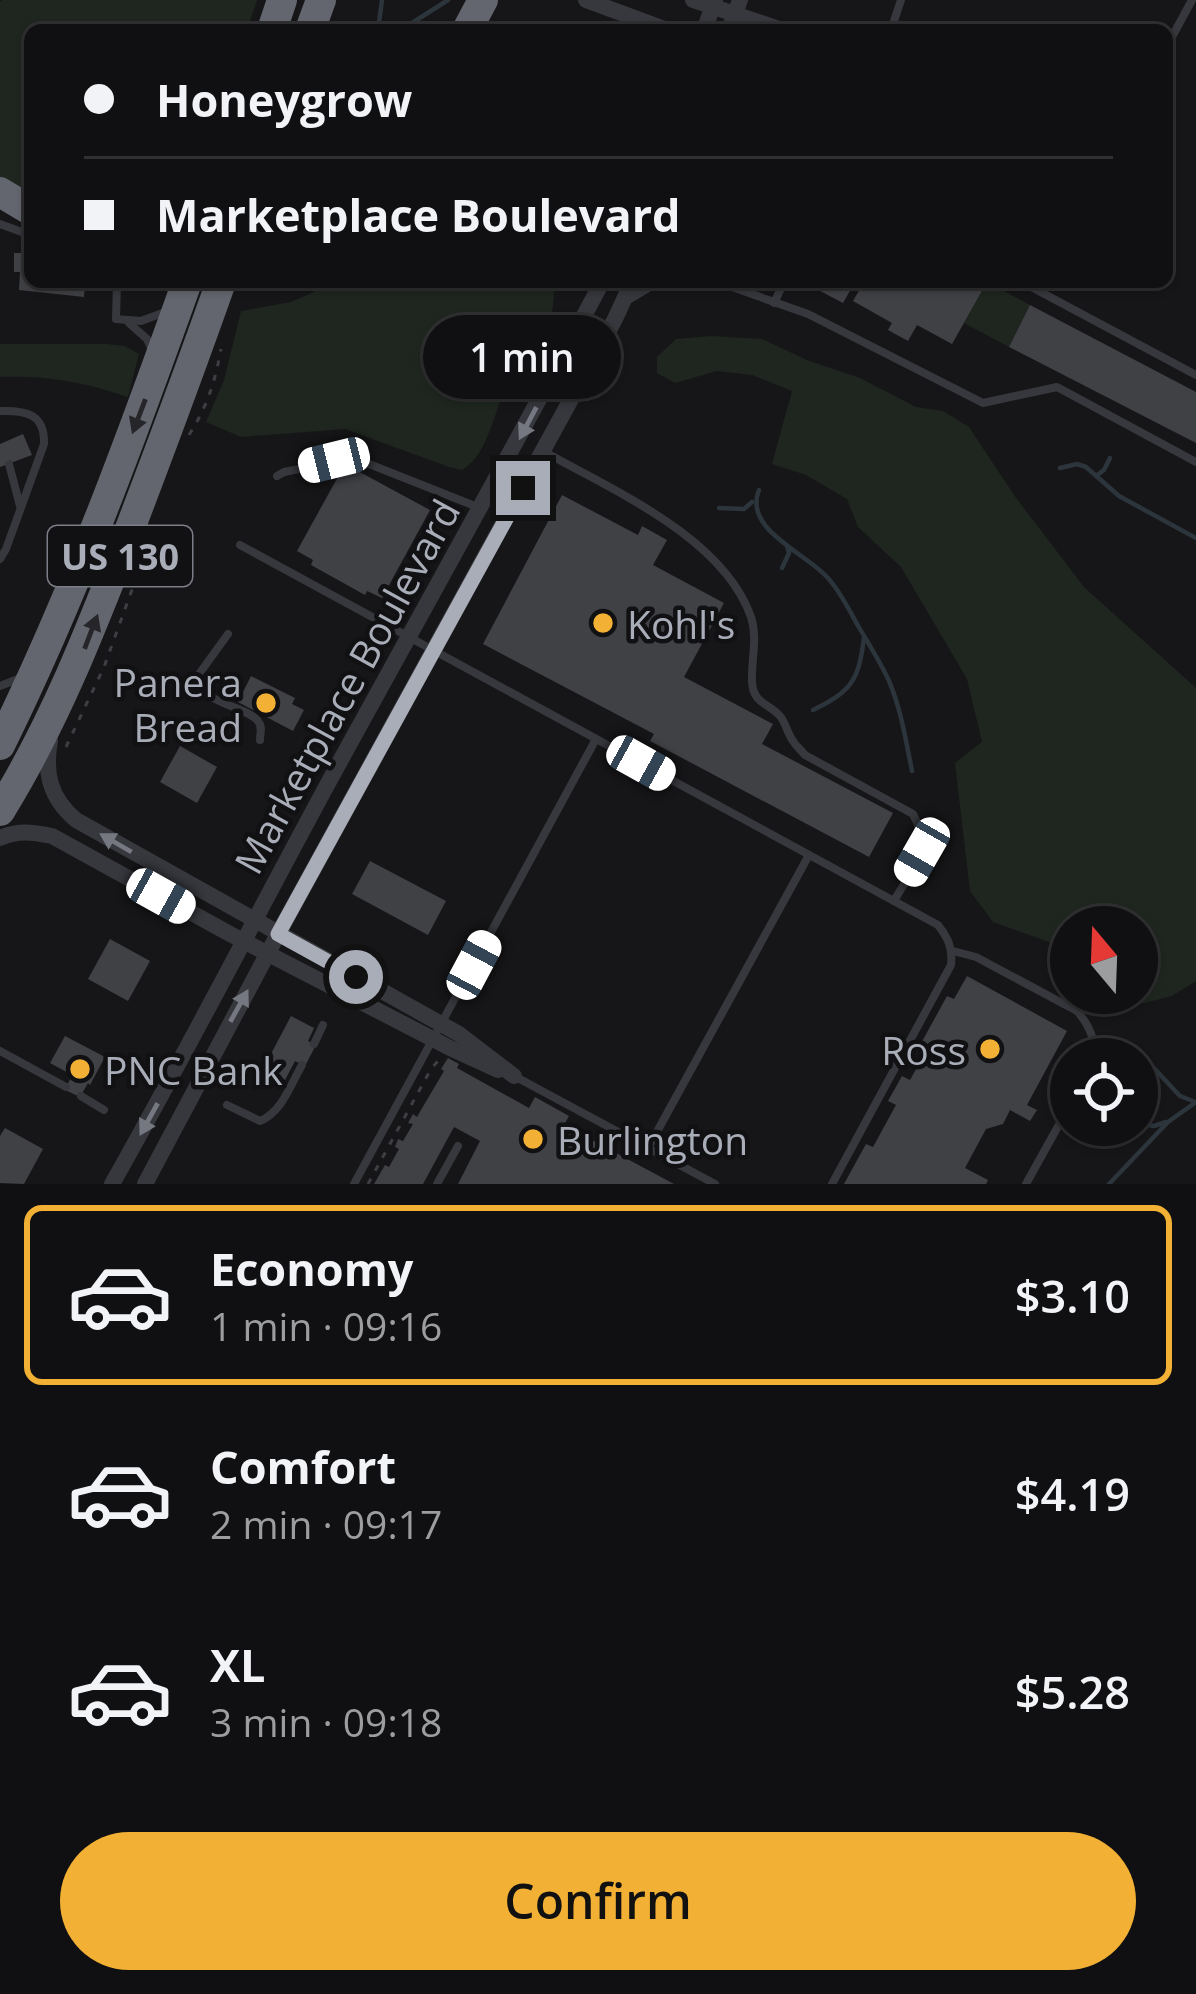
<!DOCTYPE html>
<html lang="en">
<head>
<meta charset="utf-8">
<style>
	:root { --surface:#101012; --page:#19191b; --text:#f1f3f6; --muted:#9c9d9f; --line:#303032; --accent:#f2b134 }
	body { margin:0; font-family:"Open Sans",sans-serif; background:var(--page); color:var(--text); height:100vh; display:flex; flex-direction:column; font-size:45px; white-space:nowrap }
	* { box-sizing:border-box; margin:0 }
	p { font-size:39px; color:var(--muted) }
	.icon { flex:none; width:66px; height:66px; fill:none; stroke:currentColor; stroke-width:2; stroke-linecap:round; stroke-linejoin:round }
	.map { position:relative; height:1184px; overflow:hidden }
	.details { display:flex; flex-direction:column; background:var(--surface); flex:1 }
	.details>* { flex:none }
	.banner { position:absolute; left:24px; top:24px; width:1149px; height:264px; border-radius:18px; box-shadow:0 3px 9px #0004,0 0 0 3px var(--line); display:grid; align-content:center; height:264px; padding:0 60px; background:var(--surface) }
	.needle { width:78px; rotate:341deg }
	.buttons { position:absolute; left:1050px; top:906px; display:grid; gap:24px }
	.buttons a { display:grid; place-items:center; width:108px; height:108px; border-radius:50%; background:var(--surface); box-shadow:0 3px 9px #0004,0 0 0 3px var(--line); font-size:60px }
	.end { position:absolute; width:54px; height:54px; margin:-27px; border:15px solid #a8adb8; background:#111; box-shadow:0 0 0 6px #111 }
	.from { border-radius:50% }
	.bubble { position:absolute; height:84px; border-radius:42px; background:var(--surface); box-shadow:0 3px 9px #0004,0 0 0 3px var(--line); font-size:39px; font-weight:600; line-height:84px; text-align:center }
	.car { position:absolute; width:36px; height:72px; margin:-36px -18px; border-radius:15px; box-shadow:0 0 9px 3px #0007; background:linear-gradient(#fff 24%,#345 0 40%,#fff 0 76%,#345 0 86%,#fff 0) }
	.banner b { display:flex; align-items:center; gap:42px; height:114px; font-size:45px }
	.banner b+b { border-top:3px solid var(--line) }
	.banner i { width:30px; height:30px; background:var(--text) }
	ul { padding:21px 0 0; list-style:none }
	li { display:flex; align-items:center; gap:36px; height:180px; margin:0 24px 18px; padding:0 36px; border:6px solid transparent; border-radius:18px }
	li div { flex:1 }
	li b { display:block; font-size:45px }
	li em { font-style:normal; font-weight:600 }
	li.selected { border-color:var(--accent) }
	li>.icon { width:108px; height:108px; stroke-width:1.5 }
	.button { display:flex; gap:24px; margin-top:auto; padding:24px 60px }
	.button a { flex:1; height:138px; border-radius:72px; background:var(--accent); color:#111; font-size:48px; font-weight:600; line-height:138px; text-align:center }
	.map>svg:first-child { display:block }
	.green { fill:#1e261f }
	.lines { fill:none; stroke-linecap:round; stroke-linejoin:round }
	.stream { stroke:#2c353c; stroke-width:4.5 }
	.building { fill:#404145 }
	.path { stroke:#3d3f44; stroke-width:3; stroke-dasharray:6 9; stroke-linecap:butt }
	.lane { stroke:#37383d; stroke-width:8 }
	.street { stroke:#37383d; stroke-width:16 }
	.highway { stroke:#63666e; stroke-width:30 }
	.oneway { fill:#26262a }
	.oneway2 { fill:#757881 }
	.route { stroke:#a8adb8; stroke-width:15 }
	.poi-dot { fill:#f2b134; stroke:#111113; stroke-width:4.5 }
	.labels { text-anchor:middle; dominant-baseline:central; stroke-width:9; stroke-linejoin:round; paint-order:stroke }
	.shield { fill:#111113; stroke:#7b7e86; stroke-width:3 }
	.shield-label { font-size:36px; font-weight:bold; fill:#a8adb8 }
	.poi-label { font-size:39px; fill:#a8adb8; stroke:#111113; text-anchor:start }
	.street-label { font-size:39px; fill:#a8adb8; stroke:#111113 }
</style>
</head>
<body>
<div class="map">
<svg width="1196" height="1184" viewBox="0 0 1196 1184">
	<rect width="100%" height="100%" fill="#161618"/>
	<g class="green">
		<path d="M2,0H257L247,30H30V201L0,181V2Z"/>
		<path d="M336,282H554C554,291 554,302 552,311C544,341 520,359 507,386C493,412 489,454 462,470L449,467L345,429L241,437L206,422L224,380L241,311L291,302Z"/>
		<path d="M987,282L1030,305L1009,347L964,323Z"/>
		<path d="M711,336L762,339L807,360L860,378L916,407L943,411L969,427L1014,495L1084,587L1196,688V981L1172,996L1140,1004L1131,993H1137V927H1071V950L993,922L970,891L955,763L982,742L967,679L901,567L858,527L847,499L806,475L772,464L792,391L752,375L717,371L675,383L657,373V357L676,339Z"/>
		<path d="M0,344H107L125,346L139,354L128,397C84,382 46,375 0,377Z"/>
	</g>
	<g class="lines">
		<g class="stream">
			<path d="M378,30L382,0"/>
			<path d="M401,30L448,0"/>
			<path d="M1060,468L1077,464L1086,467L1119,496L1196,538"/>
			<path d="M1096,476L1104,470L1110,458"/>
			<path d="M759,490C743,529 804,552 827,577C840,591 848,608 857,624C868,643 880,661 889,681C901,709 906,741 912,771"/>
			<path d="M719,508L744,509L752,502"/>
			<path d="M782,568L789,553L787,546"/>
			<path d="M813,710C852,691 859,680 864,637"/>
			<path d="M1136,1049L1180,1096L1193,1101"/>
			<path d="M1137,1123L1154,1126L1166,1122"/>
			<path d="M1109,1184L1168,1122L1196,1102"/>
		</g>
	</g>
	<g class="building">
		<path d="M14,253H30V282H85L84,297L19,290L20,272H14Z"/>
		<path d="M803,282H855L843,303Z"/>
		<path d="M864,282H987L952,344L917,325L908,341L888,330L892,323L853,301Z"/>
		<path d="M1030,305L1196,392V443L1009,347Z"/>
		<path d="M23,434L32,455L0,467V444Z"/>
		<path d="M345,464L430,510L382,598L367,591L365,595L311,565L313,560L297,551Z"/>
		<path d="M562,495L638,535L642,526L667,540L653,565L724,603L684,677L773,724L762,744L893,813L869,857L650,741L654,734L483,644Z"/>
		<path d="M251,676L295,698L292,704L304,710L293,731L238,702Z"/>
		<path d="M180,746L217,767L197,803L160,782Z"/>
		<path d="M370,861L446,901L428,935L352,894Z"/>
		<path d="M110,939L150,961L128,1001L88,979Z"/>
		<path d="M967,976L1067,1031L1027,1105L1037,1110L1030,1121L1010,1110L1003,1124L986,1129L965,1168L988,1180L986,1184H844L866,1144L873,1147L896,1105L888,1101L902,1076L910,1080L926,1051L919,1047L947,996L954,999Z"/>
		<path d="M291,1016L314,1028L308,1041L316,1045L305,1066L295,1061L285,1080L263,1069Z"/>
		<path d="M65,1036L105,1057L90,1085L88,1083L80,1097L65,1090L72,1075L50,1063Z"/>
		<path d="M448,1058L459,1064L457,1068L529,1108L535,1097L569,1116L564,1125L674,1184H458L480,1141L454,1127L423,1184H374L385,1165L389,1167L399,1149L395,1147L398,1139L403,1141L413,1124L408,1123L413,1114L417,1117L421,1110L444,1071L441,1069Z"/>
		<path d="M5,1128L43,1149L24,1184L0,1183V1136Z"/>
	</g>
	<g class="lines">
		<g class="path">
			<path d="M189,435C207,407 215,382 221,349"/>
			<path d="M66,747L104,667L146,551"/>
			<path d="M368,1184L431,1069L439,1060"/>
		</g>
		<g class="lane">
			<path d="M891,30L901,0"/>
			<path d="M1167,46L1192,0"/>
			<path d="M0,224L30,235"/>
			<path d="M117,282L116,319L141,321L165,312"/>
			<path d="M718,282L808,314L983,403L1057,387L1196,462"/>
			<path d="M1022,282L1196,375"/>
			<path d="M630,299L658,282"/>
			<path d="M774,303L784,282"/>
			<path d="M129,323L147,339L153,352"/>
			<path d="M0,411C26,410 45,414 44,444L6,549L0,559"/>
			<path d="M543,451C612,490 723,537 751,617C758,639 751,660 752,682C753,704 769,703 780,716C786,723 787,733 793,741C796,746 801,750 805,755L913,814C933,851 912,869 894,901"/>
			<path d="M9,464L20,506"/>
			<path d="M277,476L284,472L354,458L480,508"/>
			<path d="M240,545L938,925C948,938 953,948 951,965L832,1184"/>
			<path d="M228,634L199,674L198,686C214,705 248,708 258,721C263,727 260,733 260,740"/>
			<path d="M0,686L18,679"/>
			<path d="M953,951L976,957L1077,1011C1090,1026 1095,1039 1095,1059"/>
			<path d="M314,1044L323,1025"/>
			<path d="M0,1051L66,1087"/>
			<path d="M516,1077L715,1184"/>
			<path d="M81,1096L104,1110"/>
			<path d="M227,1105L260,1121C282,1112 291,1084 302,1065"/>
			<path d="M648,1148L809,855"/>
			<path d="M354,1184L596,739"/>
			<path d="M437,1184L458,1146"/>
			<path d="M1026,1184L1071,1103"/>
		</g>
		<g class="street">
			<path d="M586,0L667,30"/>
			<path d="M693,0L782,30"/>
			<path d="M704,30L715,1"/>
			<path d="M729,30L740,0"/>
			<path d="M50,741C44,773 50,798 76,820L459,1034L514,1076"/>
			<path d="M0,838C18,830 32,832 52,836L230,934L450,1048L498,1070"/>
			<path d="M112,1184C188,1050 258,912 332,776C422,612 514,448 602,282"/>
			<path d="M145,1184L278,934L615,319L632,282"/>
		</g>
		<g class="highway">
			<path d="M272,30L282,0"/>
			<path d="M310,30L321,0"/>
			<path d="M467,30L483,0"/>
			<path d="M0,192L30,210"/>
			<path d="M0,745C74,595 131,439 187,282"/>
			<path d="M0,811C54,724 91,629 128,534C160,450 191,367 221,282"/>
		</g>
	</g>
	<defs><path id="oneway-solid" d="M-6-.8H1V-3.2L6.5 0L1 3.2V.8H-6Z" transform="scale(3)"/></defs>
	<g class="oneway">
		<use href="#oneway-solid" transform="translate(139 416) rotate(111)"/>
		<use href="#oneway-solid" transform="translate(91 632) rotate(-69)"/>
	</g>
	<g class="oneway2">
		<use href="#oneway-solid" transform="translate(528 423) rotate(118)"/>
		<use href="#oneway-solid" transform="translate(116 843) rotate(-150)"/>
		<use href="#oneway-solid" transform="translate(239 1006) rotate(-61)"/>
		<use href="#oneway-solid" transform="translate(149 1119) rotate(119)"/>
	</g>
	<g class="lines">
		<path class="route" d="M356,977L278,934L523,488"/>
	</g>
	<g class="poi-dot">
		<circle cx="603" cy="623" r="12"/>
		<circle cx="266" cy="703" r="12"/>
		<circle cx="990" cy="1049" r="12"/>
		<circle cx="80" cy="1069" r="12"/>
		<circle cx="533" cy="1139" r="12"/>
	</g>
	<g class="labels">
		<rect class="shield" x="48" y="526" width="144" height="60" rx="9"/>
		<g class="shield-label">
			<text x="120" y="556">US 130</text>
		</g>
		<g class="poi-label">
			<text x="627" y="623">Kohl's</text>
			<text x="242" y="681" text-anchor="end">Panera<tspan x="242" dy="45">Bread</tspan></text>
			<text x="966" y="1049" text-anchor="end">Ross</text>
			<text x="104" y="1069">PNC Bank</text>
			<text x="557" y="1139">Burlington</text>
		</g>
		<g class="street-label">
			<text transform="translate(346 686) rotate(-61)">Marketplace Boulevard</text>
		</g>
	</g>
</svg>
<div class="buttons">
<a><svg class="needle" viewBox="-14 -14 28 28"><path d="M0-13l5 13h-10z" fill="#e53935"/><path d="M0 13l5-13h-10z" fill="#9c9d9f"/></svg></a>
<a><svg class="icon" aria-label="locate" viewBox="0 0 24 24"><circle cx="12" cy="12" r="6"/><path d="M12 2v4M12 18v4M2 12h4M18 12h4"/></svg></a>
</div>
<i class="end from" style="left:356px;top:977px"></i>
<i class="end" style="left:523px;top:488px"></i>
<div class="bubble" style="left:423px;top:315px;width:198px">1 min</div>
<i class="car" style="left:334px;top:460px;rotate:256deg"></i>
<i class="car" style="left:641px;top:763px;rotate:119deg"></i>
<i class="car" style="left:922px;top:852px;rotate:210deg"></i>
<i class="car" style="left:161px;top:896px;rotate:119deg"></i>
<i class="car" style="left:474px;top:965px;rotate:28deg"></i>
<div class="banner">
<b><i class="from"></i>Honeygrow</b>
<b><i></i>Marketplace Boulevard</b>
</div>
</div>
<section class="details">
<ul>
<li class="selected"><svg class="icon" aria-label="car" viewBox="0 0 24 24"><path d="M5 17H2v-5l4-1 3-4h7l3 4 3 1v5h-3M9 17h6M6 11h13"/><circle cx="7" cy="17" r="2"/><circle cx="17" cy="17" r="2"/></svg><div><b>Economy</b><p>1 min · 09:16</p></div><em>$3.10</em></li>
<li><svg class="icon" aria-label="car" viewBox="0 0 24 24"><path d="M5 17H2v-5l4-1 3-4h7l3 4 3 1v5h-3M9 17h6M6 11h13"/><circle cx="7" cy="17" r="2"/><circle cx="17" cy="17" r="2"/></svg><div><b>Comfort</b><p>2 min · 09:17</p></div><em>$4.19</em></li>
<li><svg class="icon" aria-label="car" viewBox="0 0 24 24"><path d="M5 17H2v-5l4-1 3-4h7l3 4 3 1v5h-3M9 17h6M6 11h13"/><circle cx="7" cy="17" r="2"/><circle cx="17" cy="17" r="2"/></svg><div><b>XL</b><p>3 min · 09:18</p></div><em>$5.28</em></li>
</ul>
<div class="button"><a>Confirm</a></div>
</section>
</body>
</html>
